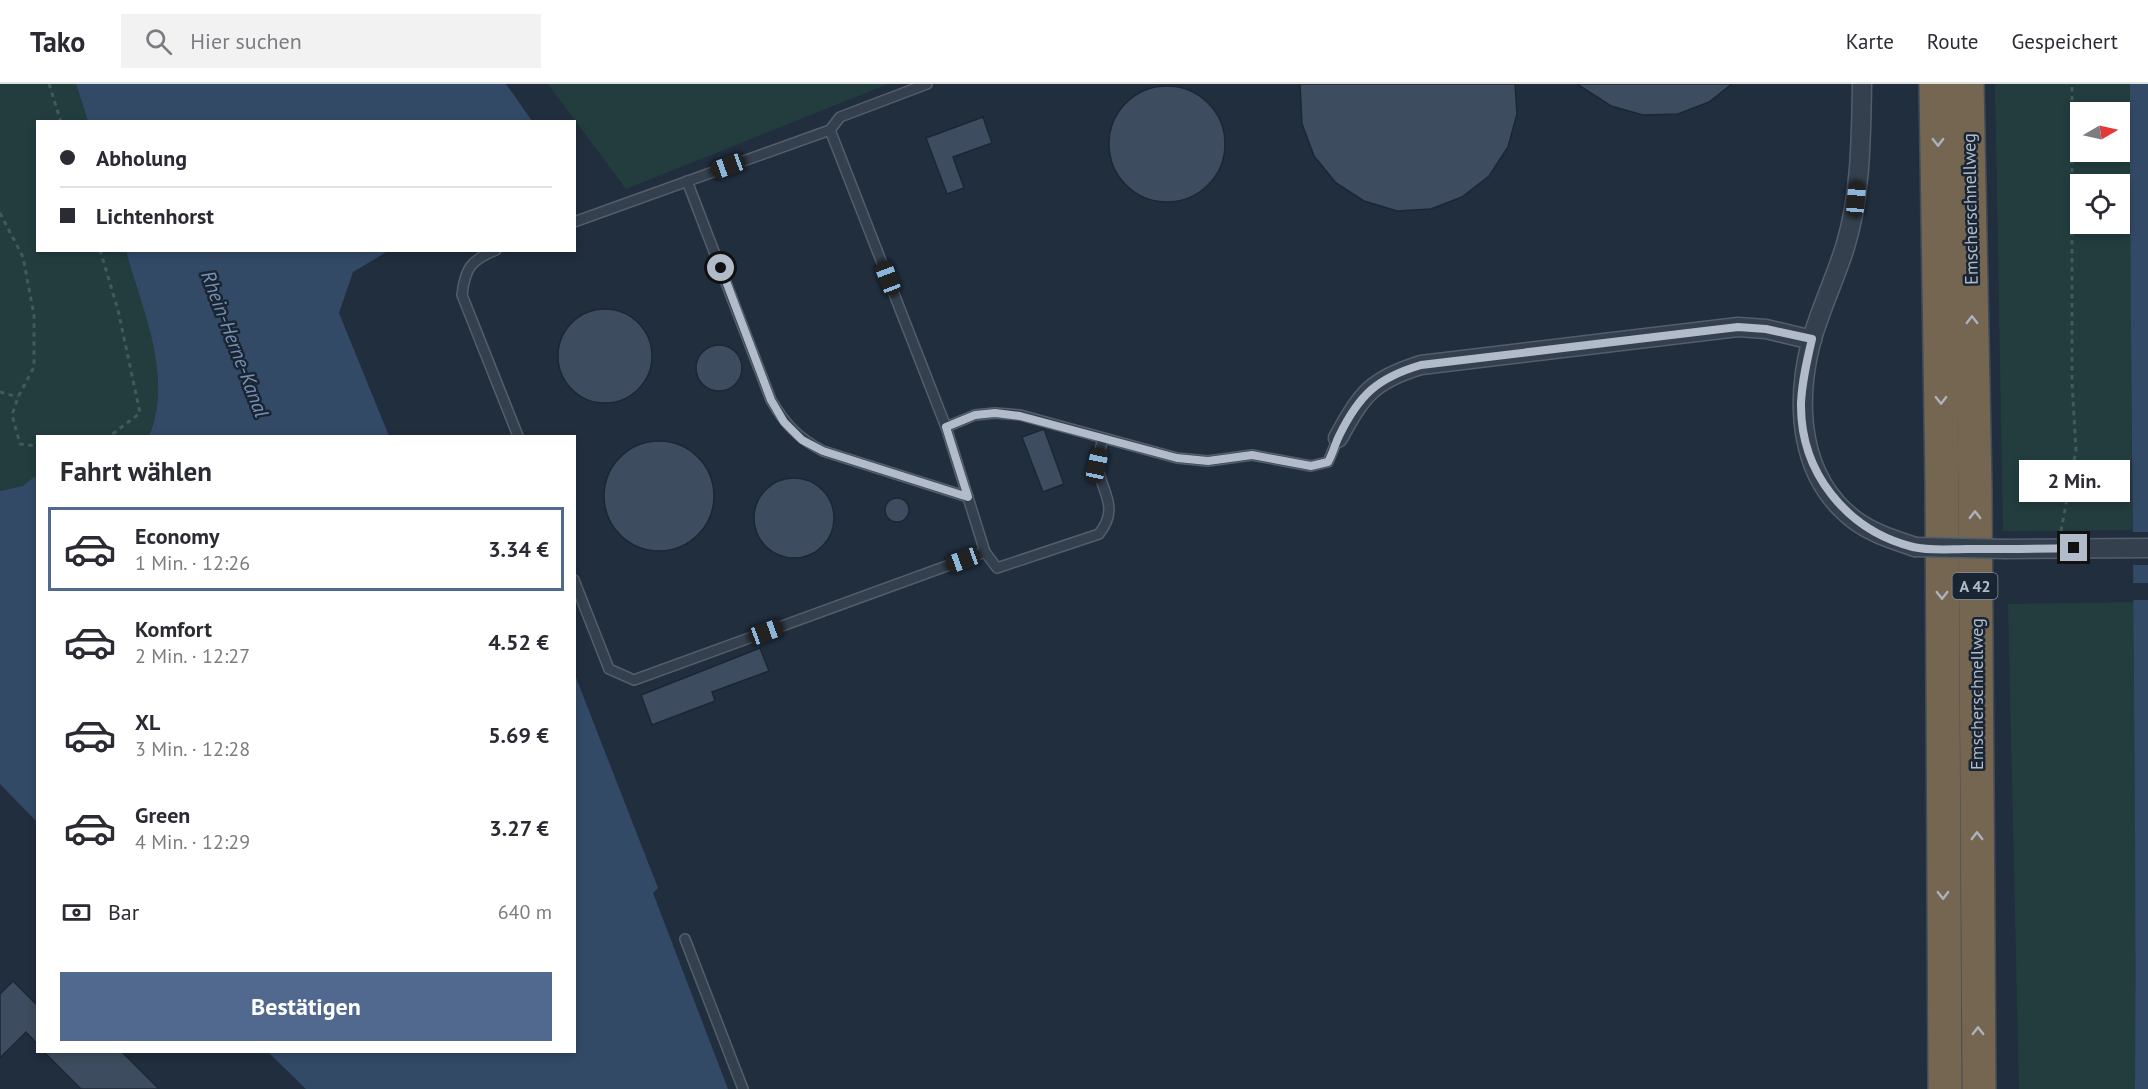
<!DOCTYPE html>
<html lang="de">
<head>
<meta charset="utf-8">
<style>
	:root { --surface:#fff; --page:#f2f2f3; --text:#2b2b33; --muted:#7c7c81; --line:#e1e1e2; --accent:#51698f }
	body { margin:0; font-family:"PT Sans",sans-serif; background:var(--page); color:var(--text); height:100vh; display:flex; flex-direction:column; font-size:22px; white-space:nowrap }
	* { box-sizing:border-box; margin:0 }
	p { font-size:20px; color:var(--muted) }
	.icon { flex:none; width:33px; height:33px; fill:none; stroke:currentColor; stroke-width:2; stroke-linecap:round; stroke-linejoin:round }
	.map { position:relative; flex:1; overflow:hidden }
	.drawer { position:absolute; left:36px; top:351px; width:540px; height:618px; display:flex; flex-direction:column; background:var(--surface); border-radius:0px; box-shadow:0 3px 9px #0003 }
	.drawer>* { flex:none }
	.banner { position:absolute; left:36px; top:36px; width:540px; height:132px; border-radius:0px; box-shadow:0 3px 9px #0003; display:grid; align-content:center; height:132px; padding:0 24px; background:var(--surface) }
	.needle { width:39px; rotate:81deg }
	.controls { position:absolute; left:2070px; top:18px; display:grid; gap:12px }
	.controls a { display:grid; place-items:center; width:60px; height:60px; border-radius:0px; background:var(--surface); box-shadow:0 3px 9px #0003; font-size:30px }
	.end { position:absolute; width:27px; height:27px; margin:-14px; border:8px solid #b1bbc9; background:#111; box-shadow:0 0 0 3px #111 }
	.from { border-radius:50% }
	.bubble { position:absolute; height:42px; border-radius:0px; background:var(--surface); box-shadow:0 3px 9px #0003; font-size:20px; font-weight:800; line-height:42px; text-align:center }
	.car { position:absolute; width:18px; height:36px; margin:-18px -9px; border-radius:8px; box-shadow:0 0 4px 2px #0007; background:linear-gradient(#222 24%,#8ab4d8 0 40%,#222 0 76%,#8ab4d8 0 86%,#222 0) }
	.banner b { display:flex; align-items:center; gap:21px; height:57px; font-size:22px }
	.banner b+b { border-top:2px solid var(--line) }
	.banner i { width:15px; height:15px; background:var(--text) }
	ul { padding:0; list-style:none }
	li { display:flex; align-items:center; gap:18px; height:84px; margin:0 12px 9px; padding:0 12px; border:3px solid transparent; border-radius:0px }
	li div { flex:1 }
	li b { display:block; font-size:22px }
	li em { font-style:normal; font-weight:800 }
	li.current { border-color:var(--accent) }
	li>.icon { width:54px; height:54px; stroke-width:1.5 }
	h2 { padding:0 24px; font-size:27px; line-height:72px }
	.pay { display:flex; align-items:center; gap:15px; height:66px; padding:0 24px; font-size:22px }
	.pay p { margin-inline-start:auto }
	.action { display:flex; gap:12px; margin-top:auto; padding:12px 24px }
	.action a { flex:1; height:69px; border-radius:0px; background:var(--accent); color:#fff; font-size:24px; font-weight:800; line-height:69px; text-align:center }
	header { display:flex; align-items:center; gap:36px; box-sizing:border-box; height:84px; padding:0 30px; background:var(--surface); border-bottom:2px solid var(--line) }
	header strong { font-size:28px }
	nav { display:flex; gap:33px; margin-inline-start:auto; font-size:21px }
	.search { width:420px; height:54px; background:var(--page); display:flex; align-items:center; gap:15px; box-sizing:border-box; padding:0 21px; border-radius:0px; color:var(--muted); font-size:22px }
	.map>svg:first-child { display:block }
	.green { fill:#233d3f; fill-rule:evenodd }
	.water { fill:#334a67 }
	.pier { fill:#212e3e }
	.building { fill:#3d4c5e; stroke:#1c2735; stroke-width:1.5 }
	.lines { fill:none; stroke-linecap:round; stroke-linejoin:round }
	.lane-casing { stroke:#535e6c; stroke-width:12 }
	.street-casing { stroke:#535e6c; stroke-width:21 }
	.highway-casing { stroke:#404b59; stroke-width:36 }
	.path { stroke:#415a5c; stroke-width:3; stroke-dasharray:4.5 4.5; stroke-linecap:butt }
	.lane { stroke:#35404e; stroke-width:9 }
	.street { stroke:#35404e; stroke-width:18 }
	.highway { stroke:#756651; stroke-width:33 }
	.street-bridge-casing { stroke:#535e6c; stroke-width:21; stroke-linecap:butt }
	.street-bridge { stroke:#35404e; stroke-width:18 }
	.oneway { stroke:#abb2bd }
	.route { stroke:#b1bbc9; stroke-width:8 }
	.labels { text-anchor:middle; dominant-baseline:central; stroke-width:5; stroke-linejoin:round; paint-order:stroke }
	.shield { fill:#1a2533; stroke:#848e9c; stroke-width:1.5 }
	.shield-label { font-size:16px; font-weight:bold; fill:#b1bbc9 }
	.street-label { font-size:18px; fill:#b1bbc9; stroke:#1a2533 }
	.water-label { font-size:20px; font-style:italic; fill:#7692b4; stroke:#1a2533 }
</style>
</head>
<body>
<header>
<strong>Tako</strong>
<div class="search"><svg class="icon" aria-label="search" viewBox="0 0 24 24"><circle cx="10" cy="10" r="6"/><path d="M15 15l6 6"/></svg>Hier suchen</div>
<nav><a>Karte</a><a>Route</a><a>Gespeichert</a></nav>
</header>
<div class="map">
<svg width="2148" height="1005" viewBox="0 0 2148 1005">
	<rect width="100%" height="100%" fill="#212e3e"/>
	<g class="green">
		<path d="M0,0H76L88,37L38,38V166L126,167C142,226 174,292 149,352H38L37,394L23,402L0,407Z"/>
		<path d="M548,0H888L626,105Z"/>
		<path d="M1995,0H2130L2132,446L2003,447ZM2080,28H2120V68H2080ZM2080,100H2120V140H2080Z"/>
		<path d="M2134,518L2136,684L2135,1005H2019L2008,520Z"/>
	</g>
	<g class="water">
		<path d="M76,0H506L532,37H88Z"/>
		<path d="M2130,0H2148V1005H2135C2137,670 2130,335 2130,0Z"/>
		<path d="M126,167H388L353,188L339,229L389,352H149C174,292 142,226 126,167Z"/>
		<path d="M34,393L38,394L37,738L0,700V407L23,402Z"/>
		<path d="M575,591L658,804L653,809L728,1005H306L268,968H574Z"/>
	</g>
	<g class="pier">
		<path d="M2129,448H2148V481H2130Z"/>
		<rect x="2130" y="499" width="18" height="17"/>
	</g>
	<g class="building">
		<path d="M1300,0H1515L1517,30L1508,63L1489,92L1462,113L1431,125L1397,127L1364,117L1336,99L1314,72L1302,40Z"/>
		<path d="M1577,0H1732L1709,18L1678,30L1643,31L1611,22Z"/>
		<circle cx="1167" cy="60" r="58"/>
		<path d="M983,33L992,59L953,73L964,104L947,110L926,54Z"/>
		<circle cx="605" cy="272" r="47"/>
		<circle cx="719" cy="284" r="23"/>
		<path d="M1044,345L1064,400L1043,408L1022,353Z"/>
		<circle cx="659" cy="412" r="55"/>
		<circle cx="794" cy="434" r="40"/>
		<circle cx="897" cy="426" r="12"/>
		<path d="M760,564L769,587L712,608L715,617L652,641L641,611Z"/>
		<path d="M13,897L38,922V961L26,948L0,974V910Z"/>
		<path d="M44,968H122L159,1005H81Z"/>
	</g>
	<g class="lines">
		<g class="lane-casing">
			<g id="lane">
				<path d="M687,97L771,316C785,340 798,354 823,367L968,413"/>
				<path d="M574,138L830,46L840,33L927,0"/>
				<path d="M496,166C471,176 465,184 462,211L518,352"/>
				<path d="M946,343L975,331L995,329L1020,331L1177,374L1208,377L1252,371L1311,382L1328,378L1338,354"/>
				<path d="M985,468L997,484L1099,450C1120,423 1102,410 1098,383C1097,374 1101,363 1103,354"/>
				<path d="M574,496L609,585L634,596L985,468L946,343L830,46"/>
				<path d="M685,855L743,1005"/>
			</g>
		</g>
		<g class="street-casing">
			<g id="street">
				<path d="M1862,0C1861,55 1861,111 1845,163C1835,195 1820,226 1811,258C1795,321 1799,395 1856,437C1874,450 1895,456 1915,463"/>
				<path d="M1338,354C1362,310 1372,296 1421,281L1738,243L1766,245L1812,256"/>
				<path d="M2006,465L2148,464"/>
			</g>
		</g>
		<g class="highway-casing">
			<g id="highway">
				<path d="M1936,0L1942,401L1945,1005"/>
				<path d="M1967,0L1975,404L1979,1005"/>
			</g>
		</g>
		<g class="path">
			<path d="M49,0L61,38"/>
			<path d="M0,129L23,173L34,231V283L18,313L12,331L20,360L38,362"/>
			<path d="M100,166L118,226L140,329L110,352"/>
			<path d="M0,308L18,313"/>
			<path d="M2061,447L2076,366L2072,298V0"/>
		</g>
		<use href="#lane" class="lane"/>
		<use href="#street" class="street"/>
		<use href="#highway" class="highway"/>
		<g class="street-bridge-casing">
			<path id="street-bridge" d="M1915,463L2006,465"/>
		</g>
		<use href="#street-bridge" class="street-bridge"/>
	</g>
	<defs><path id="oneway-chevron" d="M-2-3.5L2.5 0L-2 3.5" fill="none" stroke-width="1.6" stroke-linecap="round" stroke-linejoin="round" transform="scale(1.5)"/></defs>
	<g class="oneway">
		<use href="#oneway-chevron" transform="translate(1938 58) rotate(89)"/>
		<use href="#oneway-chevron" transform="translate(1972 236) rotate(-91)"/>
		<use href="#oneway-chevron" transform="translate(1941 316) rotate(89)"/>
		<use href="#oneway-chevron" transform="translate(1975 431) rotate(-90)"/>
		<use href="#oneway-chevron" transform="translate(1942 511) rotate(90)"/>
		<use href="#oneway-chevron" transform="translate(1977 752) rotate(-90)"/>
		<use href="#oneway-chevron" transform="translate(1943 811) rotate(89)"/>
		<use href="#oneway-chevron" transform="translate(1978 947) rotate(-90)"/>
	</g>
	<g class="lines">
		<path class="route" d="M721,184L771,316L784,338L802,356L823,367L968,413L946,343L975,331L995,329L1020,332L1177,374L1208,377L1252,371L1311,382L1328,378C1333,369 1335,360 1339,352C1359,311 1377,294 1421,281L1738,243L1766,245L1812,255C1807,276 1802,297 1801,319C1800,388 1846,446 1913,463C1930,467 1951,465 1968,465C2003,465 2039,465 2074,464"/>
	</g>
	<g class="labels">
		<rect class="shield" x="1952.5" y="489" width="45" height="26" rx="4.5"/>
		<g class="shield-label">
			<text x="1975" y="502">A 42</text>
		</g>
		<g class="street-label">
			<text transform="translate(1970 125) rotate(-91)">Emscherschnellweg</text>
			<text transform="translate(1976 610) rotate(-90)">Emscherschnellweg</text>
		</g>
		<g class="water-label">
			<text transform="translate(235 260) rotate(69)">Rhein-Herne-Kanal</text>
		</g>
	</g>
</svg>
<div class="controls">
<a><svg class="needle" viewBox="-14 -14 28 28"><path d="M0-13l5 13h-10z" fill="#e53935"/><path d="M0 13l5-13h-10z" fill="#7c7c81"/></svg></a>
<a><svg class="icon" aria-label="locate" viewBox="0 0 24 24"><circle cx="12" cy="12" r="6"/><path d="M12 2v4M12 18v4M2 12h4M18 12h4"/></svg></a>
</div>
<i class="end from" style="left:721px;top:184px"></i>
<i class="end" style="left:2074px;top:464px"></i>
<div class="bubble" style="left:2019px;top:376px;width:111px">2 Min.</div>
<i class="car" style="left:728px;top:82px;rotate:250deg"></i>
<i class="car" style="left:1856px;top:115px;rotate:5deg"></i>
<i class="car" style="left:888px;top:194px;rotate:339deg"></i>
<i class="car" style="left:1097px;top:381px;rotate:12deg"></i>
<i class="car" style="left:963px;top:476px;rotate:250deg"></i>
<i class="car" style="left:766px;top:548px;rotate:70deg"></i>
<div class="banner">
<b><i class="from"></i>Abholung</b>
<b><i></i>Lichtenhorst</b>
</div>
<section class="drawer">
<h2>Fahrt wählen</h2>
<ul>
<li class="current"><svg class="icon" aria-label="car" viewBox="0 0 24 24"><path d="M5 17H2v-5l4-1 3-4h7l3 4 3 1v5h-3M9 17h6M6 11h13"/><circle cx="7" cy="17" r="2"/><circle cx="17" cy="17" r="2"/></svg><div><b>Economy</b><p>1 Min. · 12:26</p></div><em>3.34 €</em></li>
<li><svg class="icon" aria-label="car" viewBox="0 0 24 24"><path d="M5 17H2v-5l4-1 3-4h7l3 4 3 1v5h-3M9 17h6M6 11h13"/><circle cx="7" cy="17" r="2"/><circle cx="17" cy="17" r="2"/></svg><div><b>Komfort</b><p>2 Min. · 12:27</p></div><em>4.52 €</em></li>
<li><svg class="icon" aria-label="car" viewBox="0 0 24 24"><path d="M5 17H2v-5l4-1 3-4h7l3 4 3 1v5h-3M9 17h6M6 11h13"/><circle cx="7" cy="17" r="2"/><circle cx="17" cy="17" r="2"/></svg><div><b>XL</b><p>3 Min. · 12:28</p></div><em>5.69 €</em></li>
<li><svg class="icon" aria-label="car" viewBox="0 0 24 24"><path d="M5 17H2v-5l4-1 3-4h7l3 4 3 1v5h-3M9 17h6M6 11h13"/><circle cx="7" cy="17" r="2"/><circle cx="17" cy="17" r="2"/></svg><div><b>Green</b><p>4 Min. · 12:29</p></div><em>3.27 €</em></li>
</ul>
<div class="pay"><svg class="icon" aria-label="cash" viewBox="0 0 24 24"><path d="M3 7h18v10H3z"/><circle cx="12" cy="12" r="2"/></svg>Bar<p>640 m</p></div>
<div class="action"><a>Bestätigen</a></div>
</section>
</div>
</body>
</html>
